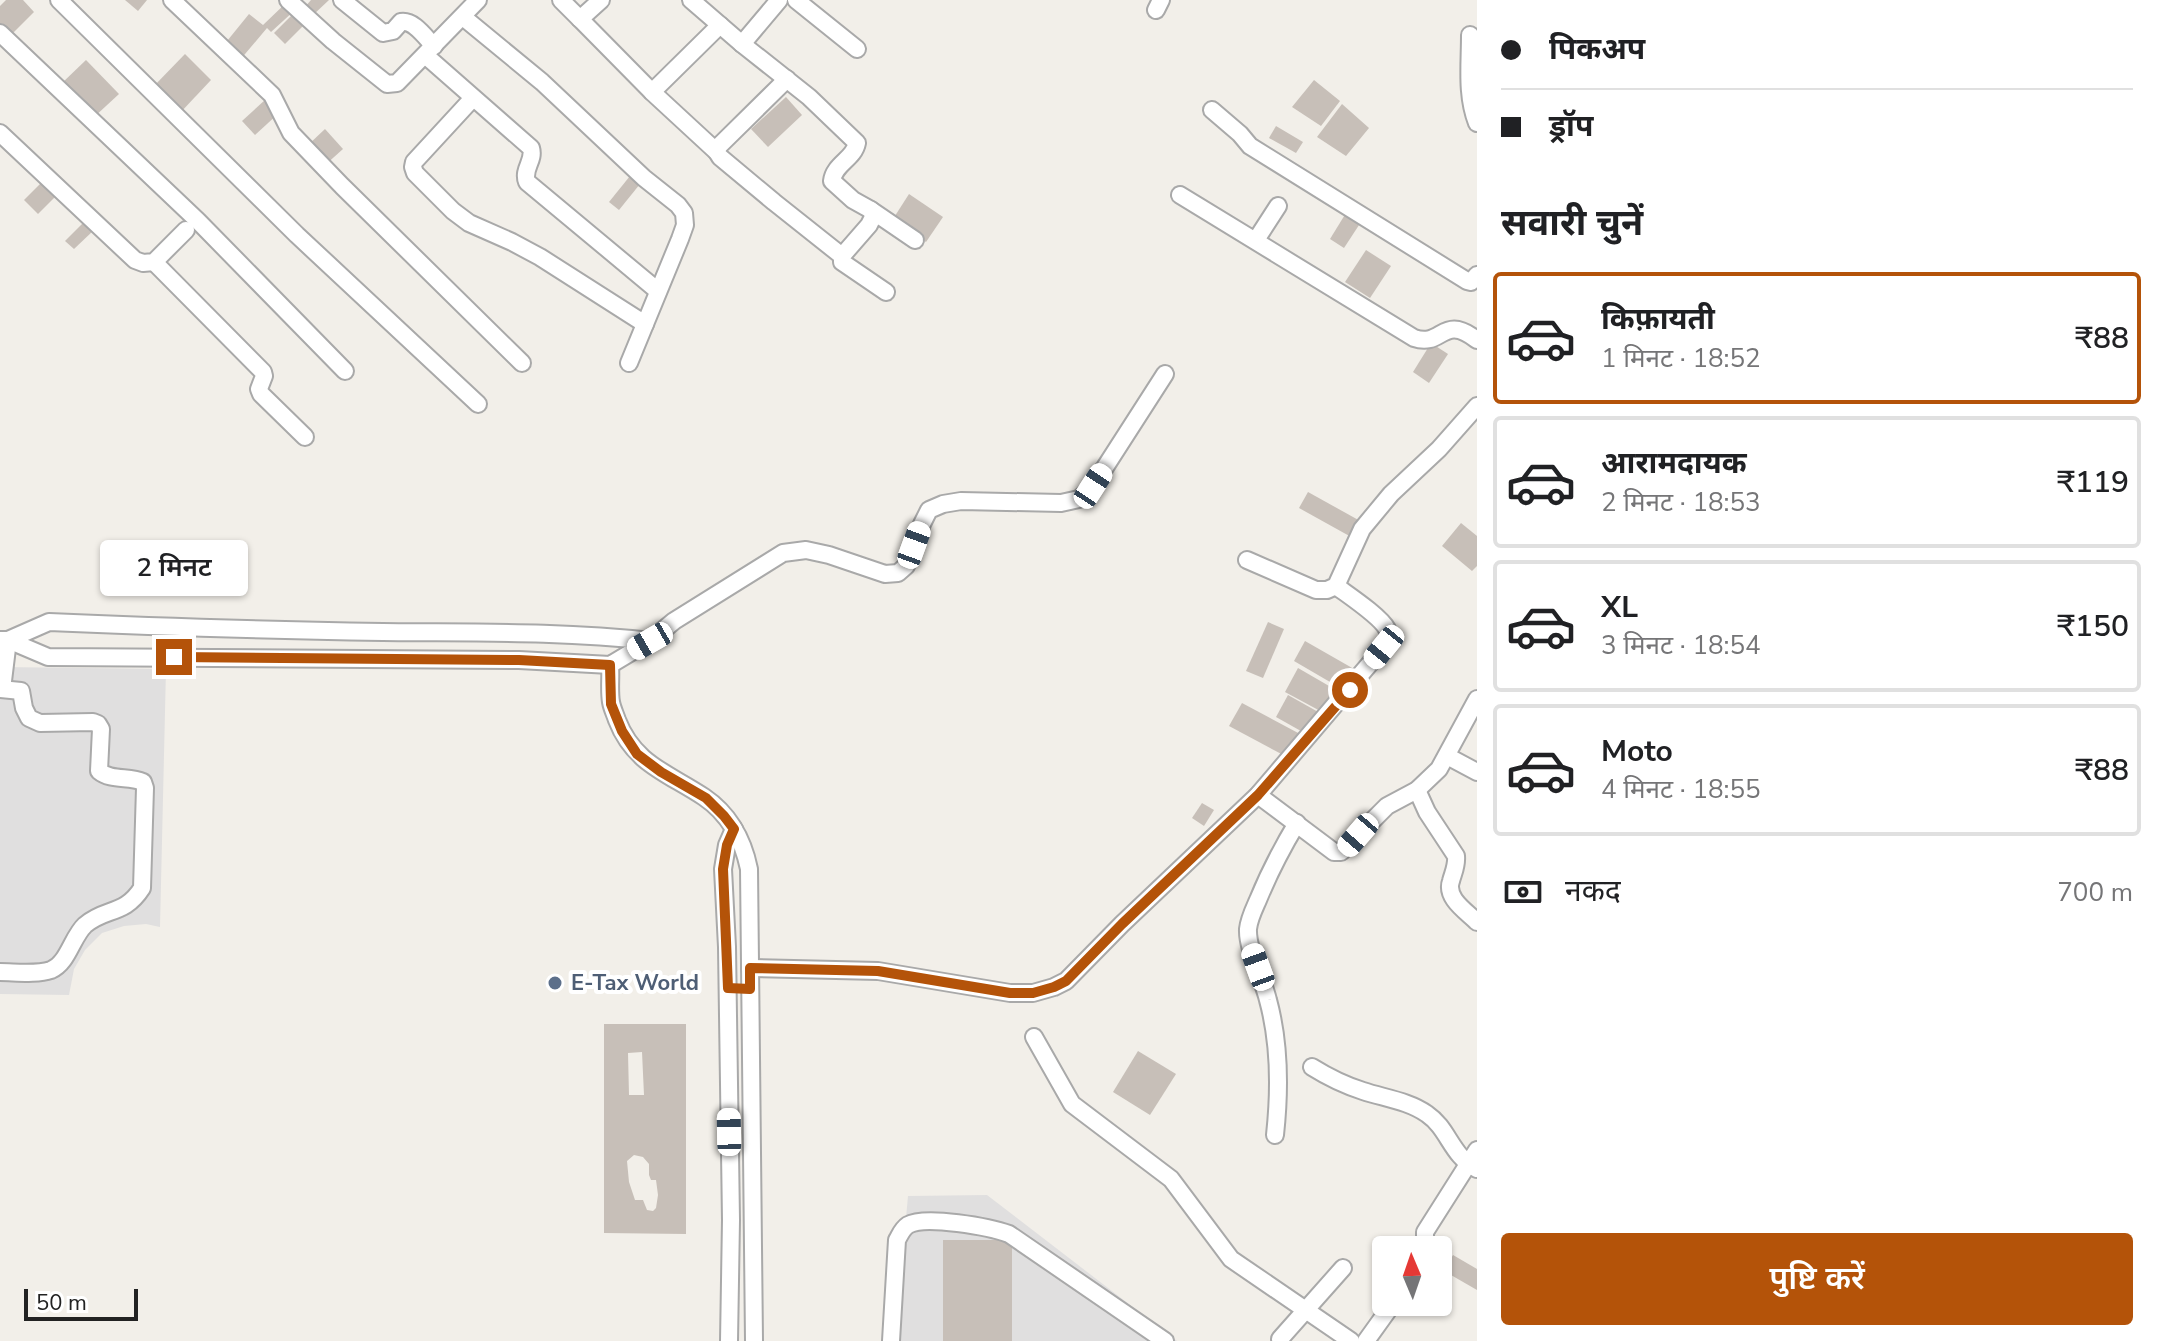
<!DOCTYPE html>
<html lang="hi">
<head>
<meta charset="utf-8">
<style>
	:root { --surface:#fff; --page:#f6f6f6; --text:#202124; --muted:#757577; --line:#e0e0e0; --accent:#b45309 }
	body { margin:0; font-family:"Nunito Sans","Noto Sans Devanagari",sans-serif; background:var(--page); color:var(--text); height:100vh; display:flex; flex-direction:column; font-size:30px; white-space:nowrap }
	* { box-sizing:border-box; margin:0 }
	p { font-size:26px; color:var(--muted) }
	.icon { flex:none; width:44px; height:44px; fill:none; stroke:currentColor; stroke-width:2; stroke-linecap:round; stroke-linejoin:round }
	.map { position:relative; flex:1; overflow:hidden }
	.drawer { display:flex; flex-direction:column; background:var(--surface); width:680px }
	.drawer>* { flex:none }
	.guide { display:grid; align-content:center; height:176px; padding:0 24px; background:var(--surface) }
	.needle { width:52px; rotate:358deg }
	.tools { position:absolute; left:1372px; top:1236px; display:grid; gap:16px }
	.tools a { display:grid; place-items:center; width:80px; height:80px; border-radius:8px; background:var(--surface); box-shadow:0 2px 6px #0004; font-size:40px }
	.scale { position:absolute; left:24px; bottom:20px; width:114px; box-sizing:border-box; padding-left:8px; border:4px solid #222; border-top:0; font-size:22px; line-height:28px; white-space:nowrap; color:#222; -webkit-text-stroke:6px #fff; paint-order:stroke }
	.end { position:absolute; width:36px; height:36px; margin:-18px; border:10px solid #b45309; background:#fff; box-shadow:0 0 0 4px #fff }
	.from { border-radius:50% }
	.bubble { position:absolute; height:56px; border-radius:8px; background:var(--surface); box-shadow:0 2px 6px #0004; font-size:26px; font-weight:600; line-height:56px; text-align:center }
	.car { position:absolute; width:24px; height:48px; margin:-24px -12px; border-radius:10px; box-shadow:0 0 6px 2px #0007; background:linear-gradient(#fff 24%,#345 0 40%,#fff 0 76%,#345 0 86%,#fff 0) }
	.guide b { display:flex; align-items:center; gap:28px; height:76px; font-size:30px }
	.guide b+b { border-top:2px solid var(--line) }
	.guide i { width:20px; height:20px; background:var(--text) }
	ul { padding:0; list-style:none }
	li { display:flex; align-items:center; gap:24px; height:132px; margin:0 16px 12px; padding:0 8px; border:4px solid var(--line); border-radius:8px }
	li div { flex:1 }
	li b { display:block; font-size:30px }
	li em { font-style:normal; font-weight:600 }
	li.selected { border-color:var(--accent) }
	li>.icon { width:72px; height:72px; stroke-width:1.5 }
	h2 { padding:0 24px; font-size:36px; line-height:96px }
	.pay { display:flex; align-items:center; gap:20px; height:88px; padding:0 24px; font-size:30px }
	.pay p { margin-inline-start:auto }
	.action { display:flex; gap:16px; margin-top:auto; padding:16px 24px }
	.action a { flex:1; height:92px; border-radius:8px; background:var(--accent); color:#fff; font-size:32px; font-weight:600; line-height:92px; text-align:center }
	main { display:flex; flex:1; min-height:0 }
	.map>svg:first-child { display:block }
	.residential { fill:#e0dfdf }
	.building { fill:#c7bfb8; fill-rule:evenodd }
	.lines { fill:none; stroke-linecap:round; stroke-linejoin:round }
	.street-casing { stroke:#a9a9a9; stroke-width:20 }
	.street { stroke:#fff; stroke-width:16 }
	.route { stroke:#b45309; stroke-width:10 }
	.service-dot { fill:#5c6f8a; stroke:#fff; stroke-width:3 }
	.labels { text-anchor:middle; dominant-baseline:central; stroke-width:8; stroke-linejoin:round; paint-order:stroke }
	.service-label { font-size:22px; font-weight:bold; fill:#4e5e75; stroke:#fff; text-anchor:start }
</style>
</head>
<body>
<main>
<div class="map">
<svg width="1477" height="1341" viewBox="0 0 1477 1341">
	<rect width="100%" height="100%" fill="#f2efe9"/>
	<g class="residential">
		<path d="M0,667L166,669L160,927L146,924L124,926L102,933L85,950L74,969L69,995L0,994Z"/>
		<path d="M987,1195L1177,1341H895L908,1196Z"/>
	</g>
	<g class="building">
		<path d="M6,0H23L34,12L11,35L0,24V6Z"/>
		<path d="M125,0H147L138,11Z"/>
		<path d="M311,0H329L312,16L304,8Z"/>
		<path d="M287,2L295,10L271,32L267,28L240,60L223,46L249,14L263,25Z"/>
		<path d="M296,11L307,22L285,44L274,33Z"/>
		<path d="M185,54L211,80L180,113L153,87Z"/>
		<path d="M86,60L119,94L93,118L61,84Z"/>
		<path d="M1314,80L1340,101L1321,126L1292,107Z"/>
		<path d="M786,97L802,115L768,147L751,129Z"/>
		<path d="M266,99L279,113L255,135L242,121Z"/>
		<path d="M1342,104L1369,128L1346,156L1317,137Z"/>
		<path d="M1276,126L1303,142L1296,153L1269,138Z"/>
		<path d="M325,129L343,149L324,166L307,146Z"/>
		<path d="M630,176L640,184L619,210L609,202Z"/>
		<path d="M45,179L59,193L38,214L24,200Z"/>
		<path d="M909,194L943,217L926,242L893,219Z"/>
		<path d="M1346,213L1361,222L1344,248L1330,239Z"/>
		<path d="M85,221L94,230L74,249L65,241Z"/>
		<path d="M1366,250L1391,266L1370,298L1345,282Z"/>
		<path d="M1431,343L1448,354L1429,383L1413,372Z"/>
		<path d="M1308,492L1362,522L1353,538L1299,508Z"/>
		<path d="M1461,523L1477,536V566L1472,571L1442,546Z"/>
		<path d="M1268,622L1284,629L1263,678L1246,671Z"/>
		<path d="M1305,641L1354,669L1342,689L1294,661Z"/>
		<path d="M1298,668L1336,690L1324,713L1285,692Z"/>
		<path d="M1288,695L1320,713L1308,735L1276,717Z"/>
		<path d="M1242,703L1300,734L1287,757L1229,726Z"/>
		<path d="M1202,803L1214,810L1204,826L1192,818Z"/>
		<path d="M604,1024H686V1234L604,1233ZM642,1052L644,1095H629L628,1053ZM634,1155L643,1157L649,1164V1175L651,1180H656L658,1195L656,1208L653,1211L647,1210L643,1200H635L629,1182L627,1161Z"/>
		<path d="M1138,1051L1176,1074L1150,1115L1113,1092Z"/>
		<rect x="943" y="1240" width="69" height="101"/>
		<path d="M1453,1255L1477,1269V1290L1444,1271Z"/>
	</g>
	<g class="lines">
		<g class="street-casing">
			<g id="street">
				<path d="M59,0L297,235L478,404"/>
				<path d="M172,0L272,95L291,133L342,186L522,363"/>
				<path d="M288,0L333,41L387,84L397,83L478,0"/>
				<path d="M342,0L383,33L393,31L401,22C414,20 425,37 434,46"/>
				<path d="M561,0L580,19"/>
				<path d="M601,0L580,19L652,92L717,152"/>
				<path d="M691,0L742,44L809,97L857,143C854,159 834,164 832,181L853,200L871,210L873,217L869,225L842,256V262L886,292"/>
				<path d="M796,0L857,49"/>
				<path d="M1156,10L1161,0"/>
				<path d="M463,17L542,82L644,178L678,205L684,213L685,225L680,239L629,363"/>
				<path d="M0,33L198,221L345,371"/>
				<path d="M1470,35C1470,65 1466,95 1477,123"/>
				<path d="M742,44L779,0"/>
				<path d="M425,55L531,148C535,161 522,169 527,182L658,291"/>
				<path d="M787,79L719,146L717,152L720,157L774,202L842,256"/>
				<path d="M652,92L720,25"/>
				<path d="M473,98L414,162L413,167L415,173L453,211L469,223L512,242L540,257L645,324"/>
				<path d="M1212,110L1240,134L1250,146L1467,281L1471,282L1477,275"/>
				<path d="M0,133L135,260L143,263L154,262L186,230"/>
				<path d="M1180,195L1414,338C1443,348 1442,313 1477,340"/>
				<path d="M871,210L915,240"/>
				<path d="M1256,240L1278,206"/>
				<path d="M154,262L263,372L264,376L259,389L261,394L305,437"/>
				<path d="M1247,560L1316,590H1327L1336,586L1362,529L1391,494L1439,449L1477,406"/>
				<path d="M0,640H8L48,657L519,660L610,665L650,641L674,621L783,553L806,550L829,555L885,574L898,573L906,566L922,524L929,510L943,504L961,501L1061,503L1079,499L1093,486L1165,374"/>
				<path d="M8,640L49,622C160,627 272,630 383,632C472,633 562,631 650,641"/>
				<path d="M610,665C611,677 609,690 611,702C612,708 615,714 617,720C634,764 668,773 704,797C729,814 743,840 749,869L754,1341"/>
				<path d="M0,689L21,691L24,708L29,718L40,723L93,722L98,724L101,729L99,771C111,781 129,776 143,782L145,788L142,888C124,916 106,907 85,925C72,937 68,963 51,970C36,975 15,972 0,972"/>
				<path d="M2,689L8,640"/>
				<path d="M1447,756L1477,772"/>
				<path d="M1417,790L1427,812L1456,856C1457,866 1453,873 1451,881C1445,898 1466,911 1477,922"/>
				<path d="M1258,795L1334,852H1341L1387,806L1417,790L1439,769L1477,699"/>
				<path d="M750,968L878,971L1010,993H1033L1054,987L1066,981L1122,924L1258,795L1384,647C1387,641 1390,635 1387,629C1380,616 1348,595 1336,586"/>
				<path d="M1034,1037L1072,1104L1171,1179L1231,1259L1351,1341"/>
				<path d="M1312,1067C1328,1077 1344,1085 1363,1091C1384,1098 1409,1101 1427,1114C1449,1129 1451,1156 1477,1169"/>
				<path d="M1275,1135C1280,1089 1280,1044 1268,1000C1263,979 1247,949 1248,929C1249,919 1254,909 1258,900C1269,873 1282,848 1297,823"/>
				<path d="M1425,1250V1232L1477,1150"/>
				<path d="M1280,1339L1343,1268"/>
				<path d="M729,1341L731,1220L727,947L723,869L727,845L734,829"/>
				<path d="M891,1341L897,1240C900,1235 902,1229 908,1225C925,1215 990,1227 1009,1234L1165,1341"/>
				<path d="M1366,1341L1394,1302"/>
			</g>
		</g>
		<use href="#street" class="street"/>
	</g>
	<g class="lines">
		<path class="route" d="M174,657L519,660L610,665L611,704L622,731L637,754L661,772L706,798L724,816L734,829L727,845L723,869L728,988L750,989V968L878,971L1010,993H1033L1054,987L1066,981L1122,924L1258,795L1350,690"/>
	</g>
	<circle class="service-dot" cx="555" cy="983" r="8"/>
	<g class="labels">
		<g class="service-label">
			<text x="571" y="983">E-Tax World</text>
		</g>
	</g>
</svg>
<div class="tools">
<a><svg class="needle" viewBox="-14 -14 28 28"><path d="M0-13l5 13h-10z" fill="#e53935"/><path d="M0 13l5-13h-10z" fill="#757577"/></svg></a>
</div>
<div class="scale">50 m</div>
<i class="end from" style="left:1350px;top:690px"></i>
<i class="end" style="left:174px;top:657px"></i>
<div class="bubble" style="left:100px;top:540px;width:148px">2 मिनट</div>
<i class="car" style="left:1093px;top:486px;rotate:33deg"></i>
<i class="car" style="left:914px;top:545px;rotate:20deg"></i>
<i class="car" style="left:650px;top:641px;rotate:240deg"></i>
<i class="car" style="left:1384px;top:647px;rotate:219deg"></i>
<i class="car" style="left:1358px;top:835px;rotate:221deg"></i>
<i class="car" style="left:1258px;top:967px;rotate:340deg"></i>
<i class="car" style="left:729px;top:1132px;rotate:359deg"></i>
</div>
<section class="drawer">
<div class="guide">
<b><i class="from"></i>पिकअप</b>
<b><i></i>ड्रॉप</b>
</div>
<h2>सवारी चुनें</h2>
<ul>
<li class="selected"><svg class="icon" aria-label="car" viewBox="0 0 24 24"><path d="M5 17H2v-5l4-1 3-4h7l3 4 3 1v5h-3M9 17h6M6 11h13"/><circle cx="7" cy="17" r="2"/><circle cx="17" cy="17" r="2"/></svg><div><b>किफ़ायती</b><p>1 मिनट · 18:52</p></div><em>₹88</em></li>
<li><svg class="icon" aria-label="car" viewBox="0 0 24 24"><path d="M5 17H2v-5l4-1 3-4h7l3 4 3 1v5h-3M9 17h6M6 11h13"/><circle cx="7" cy="17" r="2"/><circle cx="17" cy="17" r="2"/></svg><div><b>आरामदायक</b><p>2 मिनट · 18:53</p></div><em>₹119</em></li>
<li><svg class="icon" aria-label="car" viewBox="0 0 24 24"><path d="M5 17H2v-5l4-1 3-4h7l3 4 3 1v5h-3M9 17h6M6 11h13"/><circle cx="7" cy="17" r="2"/><circle cx="17" cy="17" r="2"/></svg><div><b>XL</b><p>3 मिनट · 18:54</p></div><em>₹150</em></li>
<li><svg class="icon" aria-label="car" viewBox="0 0 24 24"><path d="M5 17H2v-5l4-1 3-4h7l3 4 3 1v5h-3M9 17h6M6 11h13"/><circle cx="7" cy="17" r="2"/><circle cx="17" cy="17" r="2"/></svg><div><b>Moto</b><p>4 मिनट · 18:55</p></div><em>₹88</em></li>
</ul>
<div class="pay"><svg class="icon" aria-label="cash" viewBox="0 0 24 24"><path d="M3 7h18v10H3z"/><circle cx="12" cy="12" r="2"/></svg>नकद<p>700 m</p></div>
<div class="action"><a>पुष्टि करें</a></div>
</section>
</main>
</body>
</html>
